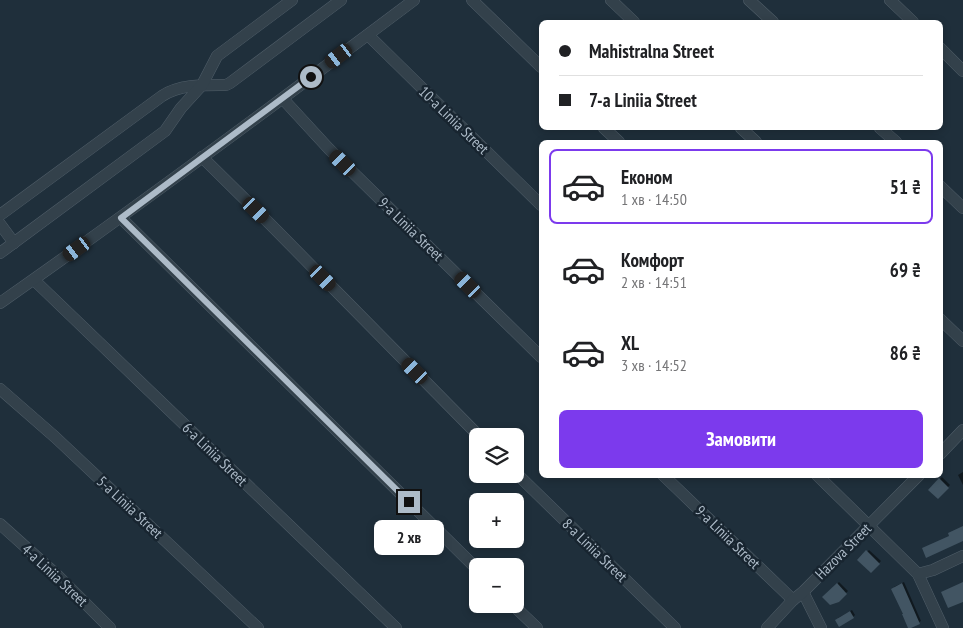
<!DOCTYPE html>
<html lang="uk">
<head>
<meta charset="utf-8">
<style>
	:root { --surface:#fff; --page:#f6f6f6; --text:#202124; --muted:#757577; --line:#e0e0e0; --accent:#7c3aed }
	body { margin:0; font-family:"PT Sans Narrow",sans-serif; background:var(--page); color:var(--text); height:100vh; display:flex; flex-direction:column; font-size:19px; white-space:nowrap }
	* { box-sizing:border-box; margin:0 }
	p { font-size:16px; color:var(--muted) }
	.icon { flex:none; width:28px; height:28px; fill:none; stroke:currentColor; stroke-width:2; stroke-linecap:round; stroke-linejoin:round }
	.map { position:relative; flex:1; overflow:hidden }
	.panel { position:absolute; left:539px; top:140px; width:404px; height:338px; display:flex; flex-direction:column; background:var(--surface); border-radius:8px; box-shadow:0 2px 8px #0003 }
	.panel>* { flex:none }
	.hud { position:absolute; left:539px; top:20px; width:404px; height:110px; border-radius:8px; box-shadow:0 2px 8px #0003; display:grid; align-content:center; height:110px; padding:0 20px; background:var(--surface) }
	.controls { position:absolute; left:469px; top:428px; display:grid; gap:10px }
	.controls a { display:grid; place-items:center; width:55px; height:55px; border-radius:8px; background:var(--surface); box-shadow:0 2px 8px #0003; font-size:25px }
	.end { position:absolute; width:22px; height:22px; margin:-11px; border:6px solid #adbbc8; background:#111; box-shadow:0 0 0 2px #111 }
	.from { border-radius:50% }
	.bubble { position:absolute; height:35px; border-radius:8px; background:var(--surface); box-shadow:0 2px 8px #0003; font-size:16px; font-weight:800; line-height:35px; text-align:center }
	.car { position:absolute; width:15px; height:30px; margin:-15px -8px; border-radius:6px; box-shadow:0 0 4px 1px #0007; background:linear-gradient(#222 24%,#8ab4d8 0 40%,#222 0 76%,#8ab4d8 0 86%,#222 0) }
	.hud b { display:flex; align-items:center; gap:18px; height:48px; font-size:19px }
	.hud b+b { border-top:1px solid var(--line) }
	.hud i { width:12px; height:12px; background:var(--text) }
	ul { padding:9px 0 0; list-style:none }
	li { display:flex; align-items:center; gap:15px; height:75px; margin:0 10px 8px; padding:0 10px; border:2px solid transparent; border-radius:8px }
	li div { flex:1 }
	li b { display:block; font-size:19px }
	li em { font-style:normal; font-weight:800 }
	li.current { border-color:var(--accent) }
	li>.icon { width:45px; height:45px; stroke-width:1.5 }
	.cta { display:flex; gap:10px; margin-top:auto; padding:10px 20px }
	.cta a { flex:1; height:58px; border-radius:8px; background:var(--accent); color:#fff; font-size:20px; font-weight:800; line-height:58px; text-align:center }
	.map>svg:first-child { display:block }
	.shadow { fill:#0007 }
	.building { fill:#425563 }
	.lines { fill:none; stroke-linecap:round; stroke-linejoin:round }
	.minor-casing { stroke:#505e69; stroke-width:12 }
	.minor { stroke:#33414b; stroke-width:11 }
	.route { stroke:#adbbc8; stroke-width:6 }
	.labels { text-anchor:middle; dominant-baseline:central; stroke-width:5; stroke-linejoin:round; paint-order:stroke }
	.street-label { font-size:15px; fill:#adbbc8; stroke:#182530 }
</style>
</head>
<body>
<div class="map">
<svg width="963" height="628" viewBox="0 0 963 628">
	<rect width="100%" height="100%" fill="#1f2f3b"/>
	<g class="shadow">
		<path d="M963,472V485L958,475Z"/>
		<path d="M942,477L950,485L938,497L930,490Z"/>
		<path d="M869,550L881,561L871,572L859,560Z"/>
		<path d="M839,582L848,591L838,601L824,597Z"/>
		<path d="M904,582L921,621L909,627L894,587Z"/>
		<path d="M852,610L855,615L853,617L838,618Z"/>
	</g>
	<g class="building">
		<path d="M939,478L949,488L938,499L928,490Z"/>
		<path d="M963,526V541L926,558L922,548L949,536L948,533Z"/>
		<path d="M866,550L880,564L871,573L857,560Z"/>
		<path d="M963,582V602L948,608L941,592Z"/>
		<path d="M837,583L847,594L839,602L830,605L822,597Z"/>
		<path d="M902,583L920,624L911,628H908L902,614H903L891,589Z"/>
		<path d="M850,611L854,618L839,627L835,620Z"/>
	</g>
	<g class="lines">
		<g class="minor-casing">
			<g id="minor">
				<path d="M472,0L541,67"/>
				<path d="M611,0L634,22"/>
				<path d="M749,0L773,22"/>
				<path d="M890,0L913,22"/>
				<path d="M368,35L541,205"/>
				<path d="M940,48L963,71"/>
				<path d="M283,99L329,149L541,357"/>
				<path d="M604,128L619,142"/>
				<path d="M741,128L756,142"/>
				<path d="M880,128L896,142"/>
				<path d="M202,157L270,224L479,436"/>
				<path d="M940,186L963,208"/>
				<path d="M0,215L162,96C180,84 206,85 226,85L230,83L341,0"/>
				<path d="M121,218L478,570"/>
				<path d="M0,224L14,243"/>
				<path d="M0,253L165,131L181,108L202,85L217,56L292,0"/>
				<path d="M34,280L396,628"/>
				<path d="M0,303C140,205 277,103 414,0"/>
				<path d="M940,319L963,341"/>
				<path d="M0,389L55,437L258,628"/>
				<path d="M940,454L963,430"/>
				<path d="M515,472L675,628"/>
				<path d="M663,475L793,600"/>
				<path d="M817,475L918,574L943,628"/>
				<path d="M0,524L58,576L110,628"/>
				<path d="M918,574L933,570L963,556"/>
				<path d="M803,592L821,628"/>
				<path d="M512,604L537,628"/>
				<path d="M767,628L793,600L803,592L919,475"/>
			</g>
		</g>
		<use href="#minor" class="minor"/>
	</g>
	<g class="lines">
		<path class="route" d="M311,77L121,218L409,502"/>
	</g>
	<g class="labels">
		<g class="street-label">
			<text transform="translate(454 120) rotate(44)">10-a Liniia Street</text>
			<text transform="translate(411 229) rotate(44)">9-a Liniia Street</text>
			<text transform="translate(215 454) rotate(44)">6-a Liniia Street</text>
			<text transform="translate(130 507) rotate(43)">5-a Liniia Street</text>
			<text transform="translate(728 537) rotate(44)">9-a Liniia Street</text>
			<text transform="translate(595 550) rotate(44)">8-a Liniia Street</text>
			<text transform="translate(843 551) rotate(-45)">Hazova Street</text>
			<text transform="translate(55 575) rotate(43)">4-a Liniia Street</text>
		</g>
	</g>
</svg>
<div class="controls">
<a><svg class="icon" aria-label="layers" viewBox="0 0 24 24"><path d="M12 4l9 5-9 5-9-5zM3 14l9 5 9-5"/></svg></a>
<a>+</a>
<a>−</a>
</div>
<i class="end from" style="left:311px;top:77px"></i>
<i class="end" style="left:409px;top:502px"></i>
<div class="bubble" style="left:374px;top:520px;width:70px">2 хв</div>
<i class="car" style="left:339px;top:56px;rotate:233deg"></i>
<i class="car" style="left:343px;top:163px;rotate:314deg"></i>
<i class="car" style="left:256px;top:210px;rotate:134deg"></i>
<i class="car" style="left:77px;top:249px;rotate:234deg"></i>
<i class="car" style="left:323px;top:278px;rotate:135deg"></i>
<i class="car" style="left:468px;top:285px;rotate:315deg"></i>
<i class="car" style="left:415px;top:371px;rotate:315deg"></i>
<div class="hud">
<b><i class="from"></i>Mahistralna Street</b>
<b><i></i>7-a Liniia Street</b>
</div>
<section class="panel">
<ul>
<li class="current"><svg class="icon" aria-label="car" viewBox="0 0 24 24"><path d="M5 17H2v-5l4-1 3-4h7l3 4 3 1v5h-3M9 17h6M6 11h13"/><circle cx="7" cy="17" r="2"/><circle cx="17" cy="17" r="2"/></svg><div><b>Економ</b><p>1 хв · 14:50</p></div><em>51 ₴</em></li>
<li><svg class="icon" aria-label="car" viewBox="0 0 24 24"><path d="M5 17H2v-5l4-1 3-4h7l3 4 3 1v5h-3M9 17h6M6 11h13"/><circle cx="7" cy="17" r="2"/><circle cx="17" cy="17" r="2"/></svg><div><b>Комфорт</b><p>2 хв · 14:51</p></div><em>69 ₴</em></li>
<li><svg class="icon" aria-label="car" viewBox="0 0 24 24"><path d="M5 17H2v-5l4-1 3-4h7l3 4 3 1v5h-3M9 17h6M6 11h13"/><circle cx="7" cy="17" r="2"/><circle cx="17" cy="17" r="2"/></svg><div><b>XL</b><p>3 хв · 14:52</p></div><em>86 ₴</em></li>
</ul>
<div class="cta"><a>Замовити</a></div>
</section>
</div>
</body>
</html>
